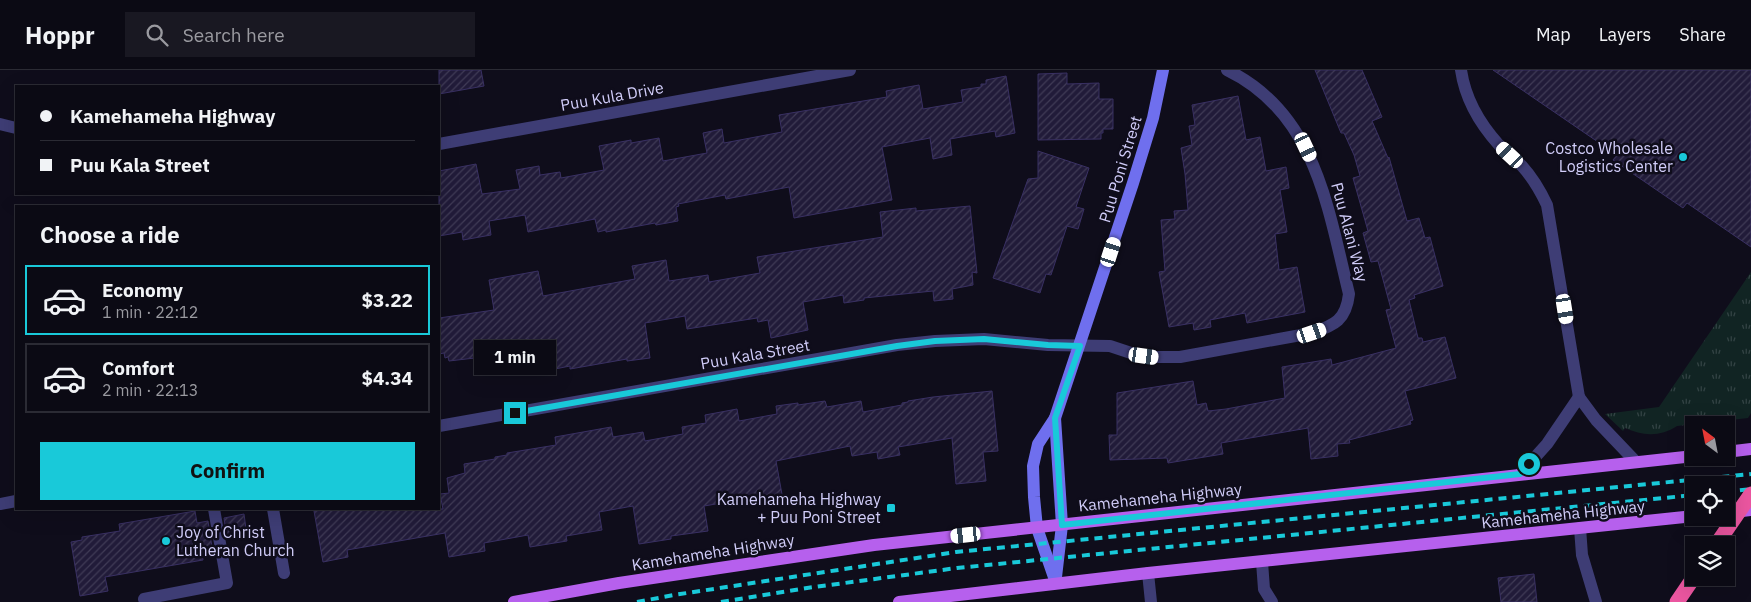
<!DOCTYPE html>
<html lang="en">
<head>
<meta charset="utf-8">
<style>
	:root { --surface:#0b0a14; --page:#191822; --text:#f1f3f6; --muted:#9a9aa0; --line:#2b2b34; --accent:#19c9d9 }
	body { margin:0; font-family:"IBM Plex Sans",sans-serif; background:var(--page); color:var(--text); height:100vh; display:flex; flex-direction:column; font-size:19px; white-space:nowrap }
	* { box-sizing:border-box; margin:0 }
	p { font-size:16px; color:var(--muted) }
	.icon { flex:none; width:28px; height:28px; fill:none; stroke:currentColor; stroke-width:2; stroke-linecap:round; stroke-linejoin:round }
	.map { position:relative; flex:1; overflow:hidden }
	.panel { position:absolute; left:15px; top:135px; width:425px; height:305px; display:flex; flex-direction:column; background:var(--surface); border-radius:0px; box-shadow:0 5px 20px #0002,0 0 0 1px var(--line) }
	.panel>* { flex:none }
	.top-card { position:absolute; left:15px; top:15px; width:425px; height:110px; border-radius:0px; box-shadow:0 5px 20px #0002,0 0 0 1px var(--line); display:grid; align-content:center; height:110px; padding:0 25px; background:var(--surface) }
	.needle { width:32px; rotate:328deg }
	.tools { position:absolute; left:1685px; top:346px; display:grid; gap:10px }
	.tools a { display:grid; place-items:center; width:50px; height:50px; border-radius:0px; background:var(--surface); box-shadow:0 5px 20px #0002,0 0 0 1px var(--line); font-size:25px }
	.end { position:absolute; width:22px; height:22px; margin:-11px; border:6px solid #19c9d9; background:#111; box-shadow:0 0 0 2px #111 }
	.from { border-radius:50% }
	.bubble { position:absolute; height:35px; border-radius:0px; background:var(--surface); box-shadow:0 5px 20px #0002,0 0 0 1px var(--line); font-size:16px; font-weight:700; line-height:35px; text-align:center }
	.car { position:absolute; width:15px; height:30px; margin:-15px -8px; border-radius:6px; box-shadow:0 0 4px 1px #0007; background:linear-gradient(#fff 24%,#345 0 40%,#fff 0 76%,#345 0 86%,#fff 0) }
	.top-card b { display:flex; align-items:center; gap:18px; height:48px; font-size:19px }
	.top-card b+b { border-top:1px solid var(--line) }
	.top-card i { width:12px; height:12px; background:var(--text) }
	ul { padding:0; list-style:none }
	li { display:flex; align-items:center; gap:15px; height:70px; margin:0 10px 8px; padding:0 15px; border:2px solid var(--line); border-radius:0px }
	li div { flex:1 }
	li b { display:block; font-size:19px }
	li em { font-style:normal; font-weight:700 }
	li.on { border-color:var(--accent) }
	li>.icon { width:45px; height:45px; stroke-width:1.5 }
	h2 { padding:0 25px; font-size:22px; line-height:60px }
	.primary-button { display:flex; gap:10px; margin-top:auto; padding:10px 25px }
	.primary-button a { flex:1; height:58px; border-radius:0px; background:var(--accent); color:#111; font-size:20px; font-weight:700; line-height:58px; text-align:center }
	header { display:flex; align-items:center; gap:30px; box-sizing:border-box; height:70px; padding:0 25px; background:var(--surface); border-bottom:1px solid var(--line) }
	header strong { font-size:24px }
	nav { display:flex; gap:28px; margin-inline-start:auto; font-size:18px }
	.search { width:350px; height:45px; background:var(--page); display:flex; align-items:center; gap:12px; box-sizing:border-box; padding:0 18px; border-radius:0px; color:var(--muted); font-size:19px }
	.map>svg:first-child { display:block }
	.grass { fill:url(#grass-tufts) }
	.building { fill:url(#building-hatch); stroke:#393063 }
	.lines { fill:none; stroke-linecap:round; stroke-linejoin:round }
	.lane { stroke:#3e3d75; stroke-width:12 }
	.street { stroke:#3e3d75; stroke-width:12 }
	.secondary { stroke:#6f6fee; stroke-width:12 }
	.primary { stroke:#b660ed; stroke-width:12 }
	.highway { stroke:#eb56a0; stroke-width:15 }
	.rail { stroke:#19c9d9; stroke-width:4; stroke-dasharray:8 6; stroke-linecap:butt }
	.highway-bridge { stroke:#eb56a0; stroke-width:15 }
	.route { stroke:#19c9d9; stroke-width:6 }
	.poi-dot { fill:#19c9d9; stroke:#0f0d1b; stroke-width:2 }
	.labels { text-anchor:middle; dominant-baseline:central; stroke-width:5; stroke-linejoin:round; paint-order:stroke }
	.street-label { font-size:16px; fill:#d1cdf9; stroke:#0f0d1b }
	.poi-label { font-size:16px; fill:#d1cdf9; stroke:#0f0d1b; text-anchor:end }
</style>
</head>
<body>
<header>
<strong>Hoppr</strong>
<div class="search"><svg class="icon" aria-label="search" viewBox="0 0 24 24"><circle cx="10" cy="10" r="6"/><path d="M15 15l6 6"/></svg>Search here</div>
<nav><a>Map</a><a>Layers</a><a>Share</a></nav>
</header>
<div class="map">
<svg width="1751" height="532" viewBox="0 0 1751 532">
	<defs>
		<pattern id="grass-tufts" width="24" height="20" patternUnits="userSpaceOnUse" patternTransform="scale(1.25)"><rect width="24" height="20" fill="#112423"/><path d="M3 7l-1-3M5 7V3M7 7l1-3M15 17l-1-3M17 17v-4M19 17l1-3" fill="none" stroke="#334344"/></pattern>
		<pattern id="building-hatch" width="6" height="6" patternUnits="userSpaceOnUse" patternTransform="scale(1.25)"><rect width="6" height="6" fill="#211b39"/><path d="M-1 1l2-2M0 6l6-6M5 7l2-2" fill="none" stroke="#403b56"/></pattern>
	</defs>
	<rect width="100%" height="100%" fill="#0f0d1b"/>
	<path class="grass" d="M1751,202V343L1748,348L1677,356C1660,367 1643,366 1625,358L1623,361L1605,344L1659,337Z"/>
	<g class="building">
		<path d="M439,0H481L484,16L439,24Z"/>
		<path d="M1315,0H1362L1382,47L1372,51L1388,88L1389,87L1407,151L1419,148L1425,168L1430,167L1443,216L1414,225L1415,228L1409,230L1418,268H1422L1423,272L1445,267L1456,308L1405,321L1413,350L1410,351L1411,354L1349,370L1350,373L1337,374L1338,386L1311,389L1308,358L1221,373L1223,384L1168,393L1167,388L1110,390L1109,365H1117V323L1193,311L1197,335L1206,333L1208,341L1226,339L1285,328L1282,297L1331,289L1332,295L1396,278L1386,240L1391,239L1378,191L1371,192L1363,163L1368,161L1353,108L1360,106L1354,85L1344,63H1341Z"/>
		<path d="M1493,0H1751V177L1687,133L1683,138L1613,90L1617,85Z"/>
		<path d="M1067,3V14L1099,13V29H1113V59H1103V63H1101V69L1038,70V4Z"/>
		<path d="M1006,6L1015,63L996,67L995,61L950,69L952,85L933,89L930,68L882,77L892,130L794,148L789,117L726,129L725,125L678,134L679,136L676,137L678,151L656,155L655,153L606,162V160L598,162L595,149L528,162L525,145L489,151L491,165L463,170L462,162L439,166V101L476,94L482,124L520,119L516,100L539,96L540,105L560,102L561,108L604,100L599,76L631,70V73L659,68L663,91L707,83L703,63L722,59L724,73L782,62L779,45L887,27L886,21L919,15L923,39L963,32L961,20L981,17V14H986V10Z"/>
		<path d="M1238,26L1246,70L1260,67L1266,101L1286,97L1289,118L1280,120L1287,162L1275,164L1279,200L1297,197L1305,242L1247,253L1245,243L1210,250L1211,257L1194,260L1193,253L1169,257L1159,202L1165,201L1161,150L1175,149L1174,141L1188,140L1185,104L1181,78L1192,75L1189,56L1195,55L1192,35Z"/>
		<path d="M1038,81L1089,98L1076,137L1084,139L1078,159L1067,156L1051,205L1046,204L1040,223L993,208L1028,109L1038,108Z"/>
		<path d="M970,136L977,203L972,202L973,215L952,219L953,229L934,231L933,221L864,228V230L844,233L843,225L803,232L808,260L771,268L768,250L758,252L757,248L687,259L685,246L645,253L650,288L627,291V289L570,299V296L535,303L529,269L490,276L492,286L449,291L448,287L445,288L444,283L439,284V248L494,240L489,210L538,201L543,226L635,209L632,196L666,190L669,211L708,205L709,212L760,203L757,187L883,167L880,142L916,138V141Z"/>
		<path d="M992,321L998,381L983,382L986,411L956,414L952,368L898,377L900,385L878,389L877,382L852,386L850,376L776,391L783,430L759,434L758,427L704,436L708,461L671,466V469L639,474L633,436L599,442L602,460L566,466L567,471L530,477L528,465L484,473L485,481L449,487L445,463L347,480L348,487L323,492L314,441L328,439H443L440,424L449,423L447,408L465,403L464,394L495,389V387L507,385V383L556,375L555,367L611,357L613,367L643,362L645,371L683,364L682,357L706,353L705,345L737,339L739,351L777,344L776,336L798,333V335L825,331L827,337L861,331L863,342L902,335V333L908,332V331L933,327Z"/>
		<path d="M195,441L197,453L208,451L211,471L213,482L202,483L203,490L105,507L108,521L80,526L71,472L82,470V467L120,461L119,454Z"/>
		<path d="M244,444L247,466L227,469L224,448Z"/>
		<path d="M1534,504L1537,532H1501L1498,508Z"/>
	</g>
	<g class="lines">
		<g class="lane">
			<path d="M1461,0C1465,28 1480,54 1499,75C1506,82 1515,89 1522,96C1533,108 1540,120 1547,135L1579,327"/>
			<path d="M1520,404L1547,374L1579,327L1596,350L1636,392"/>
			<path d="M273,439L284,503"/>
			<path d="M1580,458L1582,485L1596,532"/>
			<path d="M1262,492L1264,519L1272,532"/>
			<path d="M1148,503L1151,532"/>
			<path d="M144,529L227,513L214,439"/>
		</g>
		<g class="street">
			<path d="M0,54L16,58"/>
			<path d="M439,74L850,0"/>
			<path d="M439,356L897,275L935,271L984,269L1048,275L1110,276L1134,284L1156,287H1180L1312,263C1335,255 1346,250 1349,224C1328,139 1316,43 1227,0"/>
			<path d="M0,434L16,431"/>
		</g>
		<g class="secondary">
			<path d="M1055,348L1062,455L1056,507"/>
			<path d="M1056,513L1037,458L1034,427L1033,396L1038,374L1055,348L1133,113L1153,48L1163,0"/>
		</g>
		<g class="primary">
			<path d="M1726,382L1751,379"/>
			<path d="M1726,443L1751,440"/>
			<path d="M514,532L619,513L874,475L1694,386"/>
			<path d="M899,532L1148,503L1694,446"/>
		</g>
		<path class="highway" d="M1677,532L1694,507"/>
		<g class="rail">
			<path d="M1726,422L1751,419"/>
			<path d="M637,532L674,525L956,482L1751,404"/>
			<path d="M721,532L807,518L957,498L1694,425"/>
		</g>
		<path class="highway-bridge" d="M1716,475L1751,424"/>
	</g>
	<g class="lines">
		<path class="route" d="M515,343L897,276L935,271L984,269L1048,275L1080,276L1055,348L1062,455L1520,404L1529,394"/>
	</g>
	<g class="poi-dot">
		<circle cx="1683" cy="87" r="5"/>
		<rect x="886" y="433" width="10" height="10" rx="2.5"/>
		<circle cx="166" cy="471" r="5"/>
	</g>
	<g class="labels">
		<g class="street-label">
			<text transform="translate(612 26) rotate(-10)">Puu Kula Drive</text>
			<text transform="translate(1120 99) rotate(-73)">Puu Poni Street</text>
			<text transform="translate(1350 162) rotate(75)">Puu Alani Way</text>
			<text transform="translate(755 284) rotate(-10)">Puu Kala Street</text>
			<text transform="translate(1160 427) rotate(-6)">Kamehameha Highway</text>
			<text transform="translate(1563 444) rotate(-6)">Kamehameha Highway</text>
			<text transform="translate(713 482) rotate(-9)">Kamehameha Highway</text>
		</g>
		<g class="poi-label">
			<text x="1673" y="78">Costco Wholesale<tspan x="1673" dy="18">Logistics Center</tspan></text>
			<text x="881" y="429">Kamehameha Highway<tspan x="881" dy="18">+ Puu Poni Street</tspan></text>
			<text x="176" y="462" text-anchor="start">Joy of Christ<tspan x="176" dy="18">Lutheran Church</tspan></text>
		</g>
	</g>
</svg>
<div class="tools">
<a><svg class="needle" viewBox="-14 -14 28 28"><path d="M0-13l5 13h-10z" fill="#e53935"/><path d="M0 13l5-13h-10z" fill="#9a9aa0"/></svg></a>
<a><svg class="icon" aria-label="locate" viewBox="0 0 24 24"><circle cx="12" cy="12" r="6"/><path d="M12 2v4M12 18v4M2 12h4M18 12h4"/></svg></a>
<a><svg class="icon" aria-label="layers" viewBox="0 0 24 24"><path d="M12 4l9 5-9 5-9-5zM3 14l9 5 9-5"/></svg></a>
</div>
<i class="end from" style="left:1529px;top:394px"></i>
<i class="end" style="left:515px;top:343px"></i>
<div class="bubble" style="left:474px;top:270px;width:82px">1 min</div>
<i class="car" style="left:1306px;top:77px;rotate:155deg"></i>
<i class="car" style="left:1510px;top:85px;rotate:313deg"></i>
<i class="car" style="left:1111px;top:182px;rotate:18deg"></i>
<i class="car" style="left:1565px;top:239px;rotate:171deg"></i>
<i class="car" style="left:1312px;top:263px;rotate:71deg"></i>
<i class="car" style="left:1144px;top:286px;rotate:98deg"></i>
<i class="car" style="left:966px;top:465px;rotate:264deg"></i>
<div class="top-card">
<b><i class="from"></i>Kamehameha Highway</b>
<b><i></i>Puu Kala Street</b>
</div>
<section class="panel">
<h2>Choose a ride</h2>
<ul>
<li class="on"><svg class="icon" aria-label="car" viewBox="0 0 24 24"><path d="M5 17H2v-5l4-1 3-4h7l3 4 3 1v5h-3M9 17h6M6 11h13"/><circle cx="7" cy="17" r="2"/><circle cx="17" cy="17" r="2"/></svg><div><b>Economy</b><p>1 min · 22:12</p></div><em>$3.22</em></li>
<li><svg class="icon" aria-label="car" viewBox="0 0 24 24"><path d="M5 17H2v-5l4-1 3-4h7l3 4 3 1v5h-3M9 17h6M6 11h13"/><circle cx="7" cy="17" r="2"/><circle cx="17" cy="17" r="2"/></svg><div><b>Comfort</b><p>2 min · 22:13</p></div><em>$4.34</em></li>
</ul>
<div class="primary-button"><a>Confirm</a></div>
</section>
</div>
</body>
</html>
